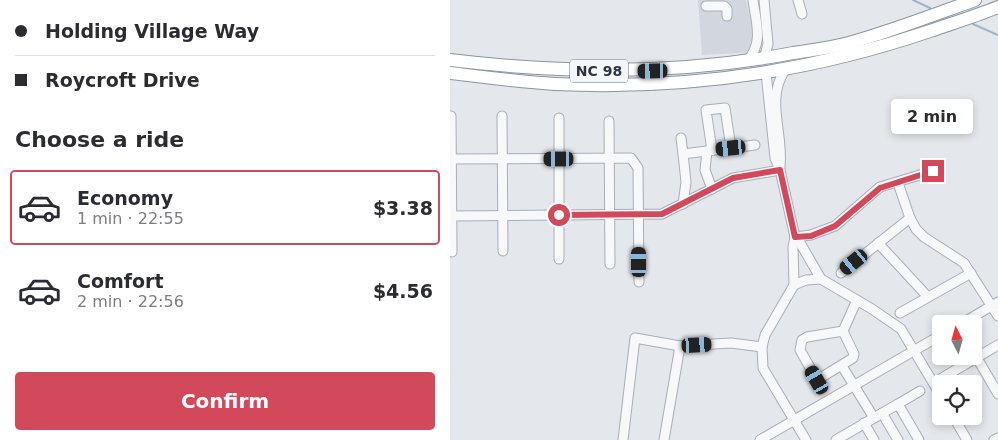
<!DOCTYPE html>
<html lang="en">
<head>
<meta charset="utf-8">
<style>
	:root { --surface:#fff; --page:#f7f7f7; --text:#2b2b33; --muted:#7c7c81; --line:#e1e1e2; --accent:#d1495b }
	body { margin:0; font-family:"DejaVu Sans",sans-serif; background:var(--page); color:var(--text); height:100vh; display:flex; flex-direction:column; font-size:19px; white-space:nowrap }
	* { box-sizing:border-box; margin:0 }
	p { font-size:16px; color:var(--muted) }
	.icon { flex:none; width:28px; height:28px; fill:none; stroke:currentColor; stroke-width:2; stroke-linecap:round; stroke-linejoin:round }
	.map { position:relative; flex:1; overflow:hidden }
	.details { display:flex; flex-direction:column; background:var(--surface); width:450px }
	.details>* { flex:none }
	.guide { display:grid; align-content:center; height:110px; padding:0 15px; background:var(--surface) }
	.needle { width:32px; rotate:354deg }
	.buttons { position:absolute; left:482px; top:315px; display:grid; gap:10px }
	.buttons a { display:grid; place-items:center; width:50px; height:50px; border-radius:5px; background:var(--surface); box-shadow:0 2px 8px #0003; font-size:25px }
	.end { position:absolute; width:22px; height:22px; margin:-11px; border:6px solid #d1495b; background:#fff; box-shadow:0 0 0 2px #fff }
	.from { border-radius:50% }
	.bubble { position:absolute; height:35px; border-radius:5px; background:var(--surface); box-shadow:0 2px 8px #0003; font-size:16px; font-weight:700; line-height:35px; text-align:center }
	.car { position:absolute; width:15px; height:30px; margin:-15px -8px; border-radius:6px; box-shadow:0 0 4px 1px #0007; background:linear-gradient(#222 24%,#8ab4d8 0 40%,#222 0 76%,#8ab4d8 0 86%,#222 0) }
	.guide b { display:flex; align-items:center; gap:18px; height:48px; font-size:19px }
	.guide b+b { border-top:1px solid var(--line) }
	.guide i { width:12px; height:12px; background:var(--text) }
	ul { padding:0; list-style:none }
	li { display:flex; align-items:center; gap:15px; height:75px; margin:0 10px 8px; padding:0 5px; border:2px solid transparent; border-radius:5px }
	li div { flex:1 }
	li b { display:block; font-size:19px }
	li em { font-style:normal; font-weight:700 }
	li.on { border-color:var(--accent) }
	li>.icon { width:45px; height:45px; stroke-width:1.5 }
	h2 { padding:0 15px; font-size:22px; line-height:60px }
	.primary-button { display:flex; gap:10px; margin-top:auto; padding:10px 15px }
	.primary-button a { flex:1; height:58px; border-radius:5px; background:var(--accent); color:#fff; font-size:20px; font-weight:700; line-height:58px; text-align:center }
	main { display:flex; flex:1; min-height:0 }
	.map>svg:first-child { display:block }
	.built { fill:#d2d6de }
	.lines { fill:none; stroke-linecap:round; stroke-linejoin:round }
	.stream { stroke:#9fb4cc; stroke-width:2 }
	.minor-casing { stroke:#a9aeb7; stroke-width:11 }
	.highway-casing { stroke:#8b94a3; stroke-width:14 }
	.minor { stroke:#f7f8fa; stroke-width:9 }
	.highway { stroke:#fff; stroke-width:12 }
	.route { stroke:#d1495b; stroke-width:6 }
	.labels { text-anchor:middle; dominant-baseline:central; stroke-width:4; stroke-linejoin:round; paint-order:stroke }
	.shield { fill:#f4f6f9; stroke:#676e7b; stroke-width:1 }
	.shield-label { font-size:14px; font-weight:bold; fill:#2b3445 }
</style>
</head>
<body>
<main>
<section class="details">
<div class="guide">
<b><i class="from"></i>Holding Village Way</b>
<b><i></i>Roycroft Drive</b>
</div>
<h2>Choose a ride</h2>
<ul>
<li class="on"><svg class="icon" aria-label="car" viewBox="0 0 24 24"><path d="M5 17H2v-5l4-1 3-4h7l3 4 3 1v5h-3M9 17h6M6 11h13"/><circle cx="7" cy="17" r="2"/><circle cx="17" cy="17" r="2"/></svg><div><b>Economy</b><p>1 min · 22:55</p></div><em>$3.38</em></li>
<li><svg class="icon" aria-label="car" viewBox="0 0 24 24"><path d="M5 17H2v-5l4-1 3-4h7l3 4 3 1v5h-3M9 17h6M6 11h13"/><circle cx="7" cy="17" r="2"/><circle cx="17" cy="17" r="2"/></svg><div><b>Comfort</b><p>2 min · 22:56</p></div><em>$4.56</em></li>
</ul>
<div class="primary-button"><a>Confirm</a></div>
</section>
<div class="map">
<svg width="548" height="440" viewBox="0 0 548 440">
	<rect width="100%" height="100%" fill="#e4e7ec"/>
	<path class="built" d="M248,0H296L308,52L252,55Z"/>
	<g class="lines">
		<g class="stream">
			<path d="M463,0L480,8"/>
			<path d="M523,24L548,35"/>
		</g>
		<g class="minor-casing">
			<g id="minor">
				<path d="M314,0L318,44L314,59"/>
				<path d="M348,0L352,14"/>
				<path d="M256,6H274L277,9V16"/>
				<path d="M297,61C314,43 306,23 303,0"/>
				<path d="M316,73L325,158L330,170L345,237L343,247L344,285L315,335L312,347L313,368L356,440"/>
				<path d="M1,116L2,252"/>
				<path d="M52,116L53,251"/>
				<path d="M109,118V259"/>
				<path d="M159,121L160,264"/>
				<path d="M231,138L233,154L257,151"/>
				<path d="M262,150L256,110L275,108L281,148"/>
				<path d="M233,154L236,182L233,204"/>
				<path d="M0,159L181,158L188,168L189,282"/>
				<path d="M330,167C334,133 315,100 335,70"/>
				<path d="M448,183L460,218L466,229L474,237L514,263L548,316"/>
				<path d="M262,189L255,170L257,151L305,145"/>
				<path d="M0,216L212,214L283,178L330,170"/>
				<path d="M345,237L349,241L371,279L422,309L451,329L491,396"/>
				<path d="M345,237L361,235L385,226L430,187L483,171"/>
				<path d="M428,243L478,297"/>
				<path d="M391,273L460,218"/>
				<path d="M344,285L356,280L371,279"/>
				<path d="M450,313L521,273"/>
				<path d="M511,324L548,302"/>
				<path d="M393,331L404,354L403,358L367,380L350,350L352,340L357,337L393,331L407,300"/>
				<path d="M527,358L548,394"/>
				<path d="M392,366L424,418"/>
				<path d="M492,378L548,345"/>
				<path d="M448,404L470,391"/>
				<path d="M432,413L448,440"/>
				<path d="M503,416L517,440"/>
				<path d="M414,423L424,440"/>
				<path d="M173,440L185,338L230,346L281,343L312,347"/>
				<path d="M214,440L230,346"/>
				<path d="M310,440L491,335"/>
				<path d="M386,440L448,404L469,440"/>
				<path d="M544,440L548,438"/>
			</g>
		</g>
		<g class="highway-casing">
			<g id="highway">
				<path d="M0,60C115,74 229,75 343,53C362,50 381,48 399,43C442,31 483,15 525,0"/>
				<path d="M0,73C35,77 70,82 105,84C233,90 360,72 480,31C503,23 526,16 548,7"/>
			</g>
		</g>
		<use href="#minor" class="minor"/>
		<use href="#highway" class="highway"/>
	</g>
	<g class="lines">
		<path class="route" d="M109,215L212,214L283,178L330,170L345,237L361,236L385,226L430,188L483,171"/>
	</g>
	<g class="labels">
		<rect class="shield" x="120" y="59.5" width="58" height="23" rx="4"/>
		<g class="shield-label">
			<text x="149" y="71">NC 98</text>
		</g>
	</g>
</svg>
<div class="buttons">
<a><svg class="needle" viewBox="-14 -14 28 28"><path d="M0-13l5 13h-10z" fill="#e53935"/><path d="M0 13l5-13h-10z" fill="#7c7c81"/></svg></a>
<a><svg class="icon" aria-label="locate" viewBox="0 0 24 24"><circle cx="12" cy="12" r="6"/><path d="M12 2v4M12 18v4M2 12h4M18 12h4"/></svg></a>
</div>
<i class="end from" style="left:109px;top:215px"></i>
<i class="end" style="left:483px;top:171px"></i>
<div class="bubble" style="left:441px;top:99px;width:82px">2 min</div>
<i class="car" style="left:203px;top:71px;rotate:269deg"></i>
<i class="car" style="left:281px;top:148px;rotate:264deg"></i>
<i class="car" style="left:109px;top:159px;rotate:270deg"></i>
<i class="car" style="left:189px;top:262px;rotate:0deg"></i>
<i class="car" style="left:404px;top:262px;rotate:231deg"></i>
<i class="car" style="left:247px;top:345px;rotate:87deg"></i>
<i class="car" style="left:367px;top:380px;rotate:330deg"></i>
</div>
</main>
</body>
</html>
